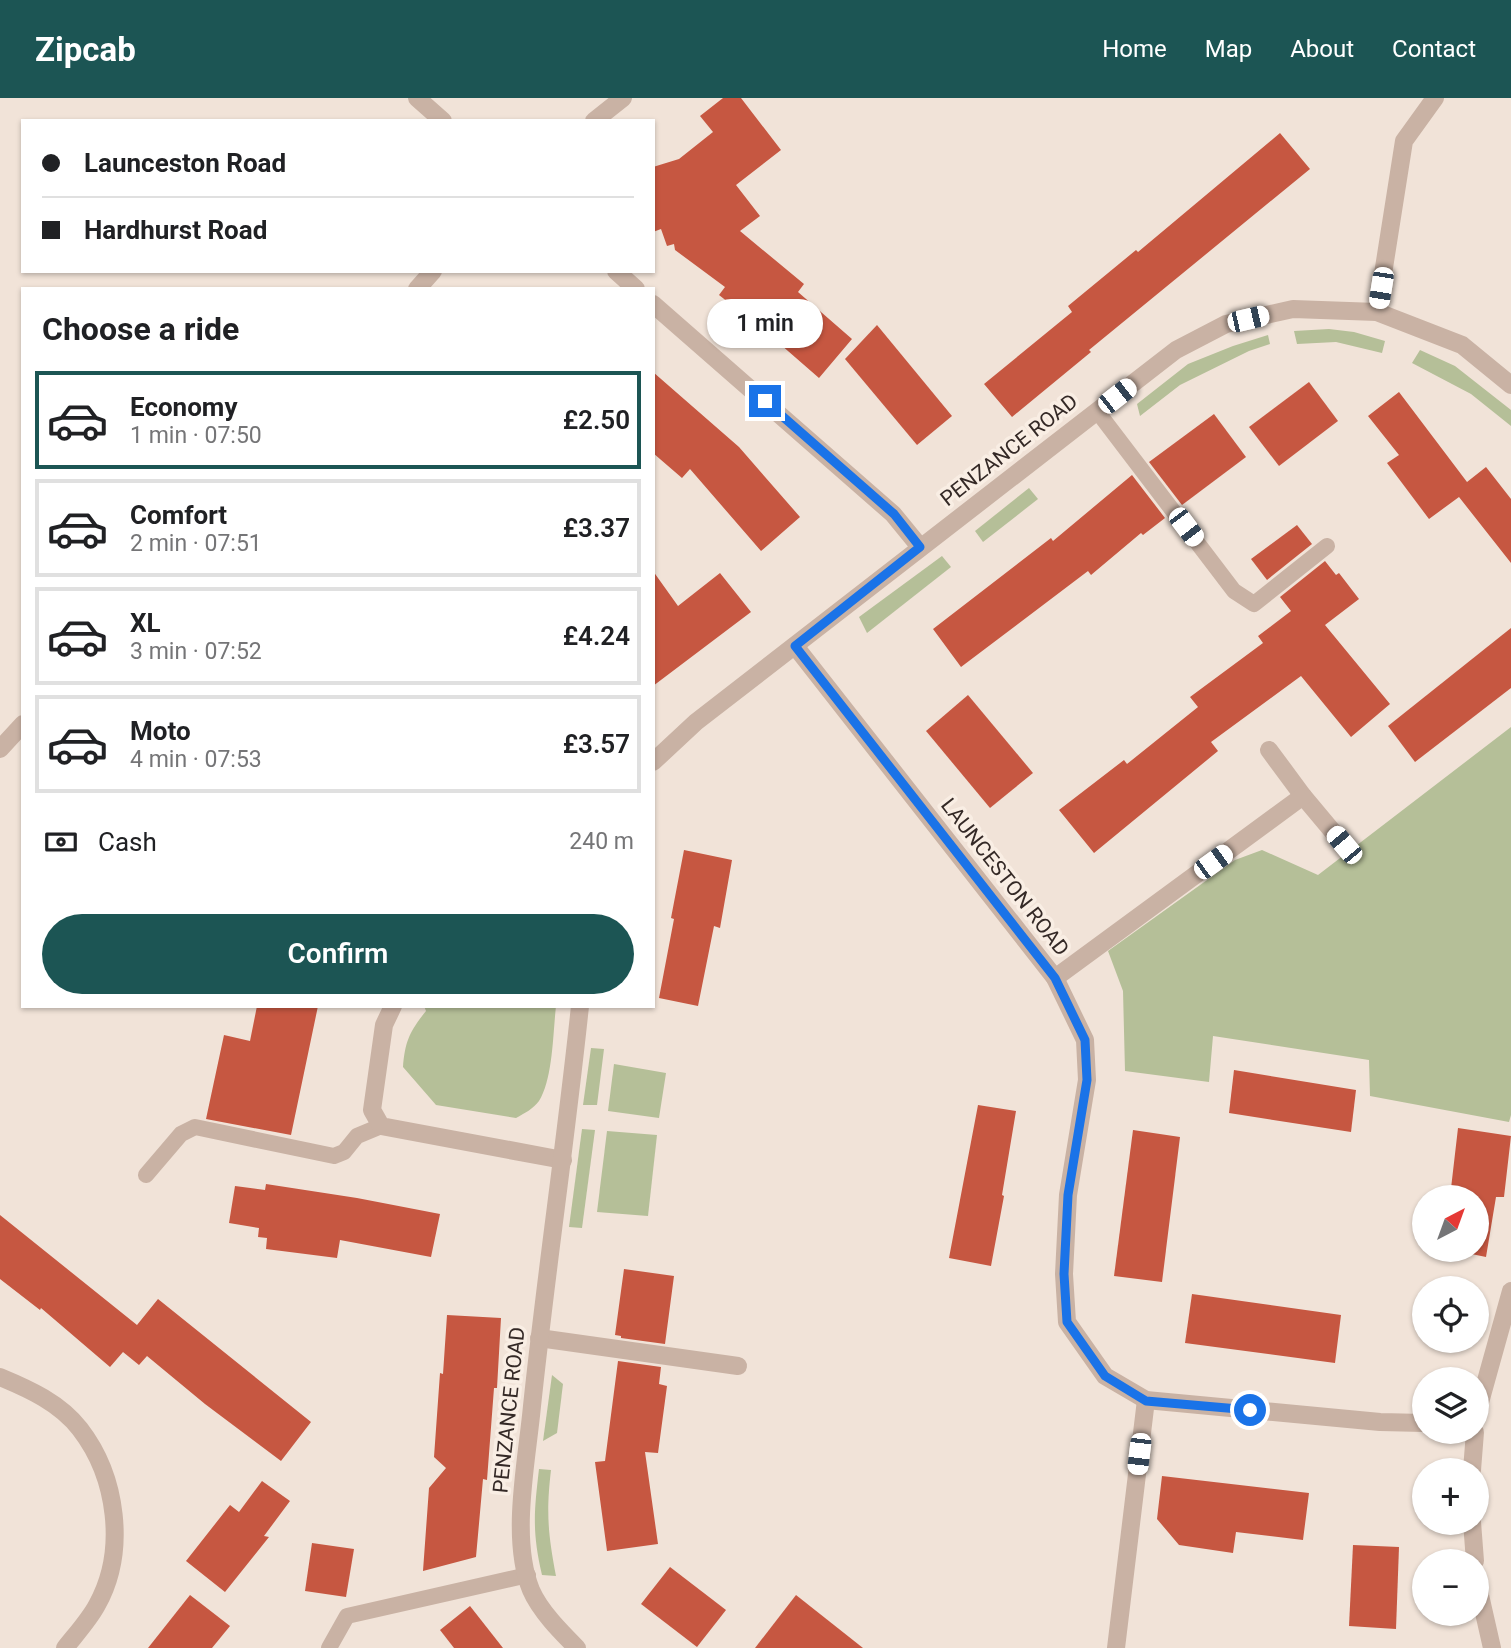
<!DOCTYPE html>
<html lang="en">
<head>
<meta charset="utf-8">
<style>
	:root { --surface:#fff; --page:#f6f6f6; --text:#202124; --muted:#757577; --line:#e0e0e0; --accent:#1c5554 }
	body { margin:0; font-family:Roboto,sans-serif; background:var(--page); color:var(--text); height:100vh; display:flex; flex-direction:column; font-size:26px; white-space:nowrap }
	* { box-sizing:border-box; margin:0 }
	p { font-size:23px; color:var(--muted) }
	.icon { flex:none; width:38px; height:38px; fill:none; stroke:currentColor; stroke-width:2; stroke-linecap:round; stroke-linejoin:round }
	.map { position:relative; flex:1; overflow:hidden }
	.details { position:absolute; left:21px; top:189px; width:634px; height:721px; display:flex; flex-direction:column; background:var(--surface); border-radius:0px; box-shadow:0 2px 5px #0004 }
	.details>* { flex:none }
	.top-card { position:absolute; left:21px; top:21px; width:634px; height:154px; border-radius:0px; box-shadow:0 2px 5px #0004; display:grid; align-content:center; height:154px; padding:0 21px; background:var(--surface) }
	.needle { width:46px; rotate:41deg }
	.tools { position:absolute; left:1412px; top:1087px; display:grid; gap:14px }
	.tools a { display:grid; place-items:center; width:77px; height:77px; border-radius:50%; background:var(--surface); box-shadow:0 2px 5px #0004; font-size:35px }
	.end { position:absolute; width:32px; height:32px; margin:-16px; border:9px solid #1a73e8; background:#fff; box-shadow:0 0 0 4px #fff }
	.from { border-radius:50% }
	.bubble { position:absolute; height:49px; border-radius:24px; background:var(--surface); box-shadow:0 2px 5px #0004; font-size:23px; font-weight:600; line-height:49px; text-align:center }
	.car { position:absolute; width:21px; height:42px; margin:-21px -10px; border-radius:9px; box-shadow:0 0 5px 2px #0007; background:linear-gradient(#fff 24%,#345 0 40%,#fff 0 76%,#345 0 86%,#fff 0) }
	.top-card b { display:flex; align-items:center; gap:24px; height:66px; font-size:26px }
	.top-card b+b { border-top:2px solid var(--line) }
	.top-card i { width:18px; height:18px; background:var(--text) }
	ul { padding:0; list-style:none }
	li { display:flex; align-items:center; gap:21px; height:98px; margin:0 14px 10px; padding:0 7px; border:4px solid var(--line); border-radius:0px }
	li div { flex:1 }
	li b { display:block; font-size:26px }
	li em { font-style:normal; font-weight:600 }
	li.current { border-color:var(--accent) }
	li>.icon { width:63px; height:63px; stroke-width:1.5 }
	h2 { padding:0 21px; font-size:32px; line-height:84px }
	.pay { display:flex; align-items:center; gap:18px; height:77px; padding:0 21px; font-size:26px }
	.pay p { margin-inline-start:auto }
	.primary-button { display:flex; gap:14px; margin-top:auto; padding:14px 21px }
	.primary-button a { flex:1; height:80px; border-radius:42px; background:var(--accent); color:#fff; font-size:28px; font-weight:600; line-height:80px; text-align:center }
	header { display:flex; align-items:center; gap:42px; box-sizing:border-box; height:98px; padding:0 35px; background:var(--accent); color:#fff }
	header strong { font-size:33px }
	nav { display:flex; gap:38px; margin-inline-start:auto; font-size:24px }
	.map>svg:first-child { display:block }
	.green { fill:#b5bf98 }
	.building { fill:#c65741 }
	.lines { fill:none; stroke-linecap:round; stroke-linejoin:round }
	.lane { stroke:#c9b2a4; stroke-width:16 }
	.street { stroke:#c9b2a4; stroke-width:18 }
	.route { stroke:#1a73e8; stroke-width:9 }
	.labels { text-anchor:middle; dominant-baseline:central; stroke-width:7; stroke-linejoin:round; paint-order:stroke }
	.street-label { font-size:21px; fill:#342926; stroke:#f9eee4 }
</style>
</head>
<body>
<header>
<strong>Zipcab</strong>
<nav><a>Home</a><a>Map</a><a>About</a><a>Contact</a></nav>
</header>
<div class="map">
<svg width="1511" height="1550" viewBox="0 0 1511 1550">
	<rect width="100%" height="100%" fill="#f1e3d8"/>
	<g class="green">
		<path d="M1329,231L1354,234L1385,243L1382,255L1336,244L1297,246L1294,233Z"/>
		<path d="M1268,237L1270,246L1249,253L1180,287L1140,318L1137,306L1188,266L1233,248Z"/>
		<path d="M1420,252L1455,268L1511,312V328L1471,296L1412,265Z"/>
		<path d="M1029,390L1038,401L983,444L975,433Z"/>
		<path d="M942,458L951,469L867,535L859,519Z"/>
		<path d="M1511,629V1017L1509,1024L1370,998L1369,962L1213,938L1209,984L1125,973L1123,893L1108,853L1235,762L1262,752L1318,777Z"/>
		<path d="M424,908H556C553,934 553,981 539,1003C533,1011 525,1015 516,1020L436,1007L403,969C405,943 410,933 426,913Z"/>
		<path d="M591,950L604,951L597,1007H583Z"/>
		<path d="M614,966L666,975L659,1020L608,1013Z"/>
		<path d="M582,1031L595,1032L582,1130L569,1129Z"/>
		<path d="M607,1033L657,1037L648,1118L597,1114Z"/>
		<path d="M552,1277L563,1286L557,1335L543,1343Z"/>
		<path d="M539,1371L551,1372C546,1415 548,1436 556,1478L542,1477C532,1434 534,1414 539,1371Z"/>
	</g>
	<g class="building">
		<path d="M723,0H741L781,52L736,87L760,118L740,133L804,186L798,194L852,241L819,280L765,233L719,197L725,189L675,152L674,146L667,148L661,131L653,134V69L679,61L713,34L700,18Z"/>
		<path d="M1280,35L1310,71L1089,252L1091,254L1012,319L984,286L1072,214L1068,208L1136,152L1138,154Z"/>
		<path d="M877,227L952,318L917,347L845,261Z"/>
		<path d="M653,274L739,349L800,419L761,453L690,371L682,380L653,355Z"/>
		<path d="M1309,284L1338,323L1279,368L1249,329Z"/>
		<path d="M1399,294L1467,384L1486,369L1511,401V465L1459,399L1429,421L1387,365L1399,357L1368,318Z"/>
		<path d="M1214,316L1246,359L1182,407L1149,364Z"/>
		<path d="M1132,377L1165,420L1143,437L1141,435L1091,477L1088,473L961,569L933,531L1051,440L1053,443Z"/>
		<path d="M1297,427L1312,446L1267,482L1251,461Z"/>
		<path d="M1325,463L1336,477L1339,475L1359,501L1325,527L1390,606L1351,639L1301,578L1211,644L1218,653L1094,755L1059,712L1124,662L1127,666L1198,609L1190,599L1263,545L1258,538L1291,513L1280,499Z"/>
		<path d="M653,473L678,508L720,475L751,514L653,588Z"/>
		<path d="M1511,530V590L1415,664L1388,628Z"/>
		<path d="M968,597L1033,675L990,710L926,633Z"/>
		<path d="M684,752L732,762L720,830L714,828L698,908L659,900L674,821L671,820Z"/>
		<path d="M257,908H318L291,1037L206,1021L224,937L250,943Z"/>
		<path d="M1234,972L1356,992L1351,1034L1229,1015Z"/>
		<path d="M978,1007L1016,1013L1002,1097L1004,1098L991,1168L949,1160Z"/>
		<path d="M1458,1030L1511,1038L1504,1099H1496L1486,1159L1452,1152H1477V1099H1450Z"/>
		<path d="M1133,1032L1180,1039L1162,1184L1114,1178Z"/>
		<path d="M266,1086L357,1100L440,1116L431,1159L340,1142L337,1160L266,1151L267,1140L258,1139L259,1130L229,1125L235,1088L265,1092Z"/>
		<path d="M0,1117L137,1227L158,1201L311,1324L281,1363L205,1306L147,1258L139,1267L123,1254L110,1269L41,1210L40,1212L0,1181Z"/>
		<path d="M624,1171L674,1178L665,1246L621,1240V1238L615,1237Z"/>
		<path d="M1192,1196L1341,1217L1335,1265L1185,1245Z"/>
		<path d="M447,1217L501,1220L497,1290H494L487,1382L483,1381L476,1459L423,1473L429,1390L446,1370L434,1359L440,1275L443,1276Z"/>
		<path d="M618,1263L661,1269L659,1286L667,1288L658,1355L645,1354L658,1446L607,1453L595,1364L605,1363Z"/>
		<path d="M1162,1378L1309,1395L1303,1442L1236,1434L1233,1455L1179,1447L1157,1421Z"/>
		<path d="M262,1383L290,1403L264,1438L269,1439L225,1494L186,1463L230,1407L239,1414Z"/>
		<path d="M312,1445L354,1451L346,1499L305,1493Z"/>
		<path d="M1353,1447L1399,1449L1396,1531L1349,1528Z"/>
		<path d="M670,1469L726,1512L697,1549L641,1506Z"/>
		<path d="M190,1497L230,1528L212,1550H148Z"/>
		<path d="M796,1497L863,1550H755Z"/>
		<path d="M470,1508L503,1550H454L440,1532Z"/>
	</g>
	<g class="lines">
		<g class="lane">
			<path d="M1097,313L1234,493L1254,506L1327,448"/>
			<path d="M146,1077L181,1036L195,1029L334,1058L344,1054L357,1038L381,1028"/>
			<path d="M329,1550L347,1518L528,1477"/>
		</g>
		<g class="street">
			<path d="M417,0L443,23"/>
			<path d="M594,23L623,0"/>
			<path d="M616,173L636,191"/>
			<path d="M417,191L433,173"/>
			<path d="M653,206L893,416L920,449"/>
			<path d="M1377,214L1404,43L1435,0"/>
			<path d="M795,548L1055,880L1085,942L1087,982L1068,1097L1064,1176L1067,1224L1105,1278L1146,1302L1380,1324L1424,1325"/>
			<path d="M0,651L23,626"/>
			<path d="M1269,652L1303,698L1344,747"/>
			<path d="M653,664L696,624L1176,252L1226,226L1293,211L1377,214L1462,247L1511,287"/>
			<path d="M1055,880L1303,698"/>
			<path d="M393,908L384,927L372,1012L381,1028L563,1062"/>
			<path d="M539,1240L738,1268"/>
			<path d="M0,1279C29,1291 60,1305 80,1331C117,1379 127,1453 97,1507C89,1522 76,1536 65,1550"/>
			<path d="M1477,1315L1511,1193"/>
			<path d="M1472,1372L1475,1334"/>
			<path d="M1472,1424L1475,1463"/>
			<path d="M1477,1484L1492,1550"/>
			<path d="M577,1550C561,1534 540,1513 531,1492C510,1440 527,1363 532,1308C546,1175 566,1042 580,908"/>
			<path d="M1116,1550L1146,1302"/>
		</g>
	</g>
	<g class="lines">
		<path class="route" d="M765,303L894,416L920,449L795,548L1055,880L1085,942L1087,982L1068,1097L1064,1176L1067,1224L1105,1278L1146,1303L1250,1312"/>
	</g>
	<g class="labels">
		<g class="street-label">
			<text transform="translate(1009 352) rotate(-38)">PENZANCE ROAD</text>
			<text transform="translate(1005 779) rotate(52)">LAUNCESTON ROAD</text>
			<text transform="translate(509 1312) rotate(-84)">PENZANCE ROAD</text>
		</g>
	</g>
</svg>
<div class="tools">
<a><svg class="needle" viewBox="-14 -14 28 28"><path d="M0-13l5 13h-10z" fill="#e53935"/><path d="M0 13l5-13h-10z" fill="#757577"/></svg></a>
<a><svg class="icon" aria-label="locate" viewBox="0 0 24 24"><circle cx="12" cy="12" r="6"/><path d="M12 2v4M12 18v4M2 12h4M18 12h4"/></svg></a>
<a><svg class="icon" aria-label="layers" viewBox="0 0 24 24"><path d="M12 4l9 5-9 5-9-5zM3 14l9 5 9-5"/></svg></a>
<a>+</a>
<a>−</a>
</div>
<i class="end from" style="left:1250px;top:1312px"></i>
<i class="end" style="left:765px;top:303px"></i>
<div class="bubble" style="left:707px;top:201px;width:116px">1 min</div>
<i class="car" style="left:1381px;top:190px;rotate:189deg"></i>
<i class="car" style="left:1248px;top:221px;rotate:77deg"></i>
<i class="car" style="left:1117px;top:298px;rotate:52deg"></i>
<i class="car" style="left:1186px;top:429px;rotate:143deg"></i>
<i class="car" style="left:1344px;top:747px;rotate:320deg"></i>
<i class="car" style="left:1213px;top:764px;rotate:54deg"></i>
<i class="car" style="left:1139px;top:1356px;rotate:187deg"></i>
<div class="top-card">
<b><i class="from"></i>Launceston Road</b>
<b><i></i>Hardhurst Road</b>
</div>
<section class="details">
<h2>Choose a ride</h2>
<ul>
<li class="current"><svg class="icon" aria-label="car" viewBox="0 0 24 24"><path d="M5 17H2v-5l4-1 3-4h7l3 4 3 1v5h-3M9 17h6M6 11h13"/><circle cx="7" cy="17" r="2"/><circle cx="17" cy="17" r="2"/></svg><div><b>Economy</b><p>1 min · 07:50</p></div><em>£2.50</em></li>
<li><svg class="icon" aria-label="car" viewBox="0 0 24 24"><path d="M5 17H2v-5l4-1 3-4h7l3 4 3 1v5h-3M9 17h6M6 11h13"/><circle cx="7" cy="17" r="2"/><circle cx="17" cy="17" r="2"/></svg><div><b>Comfort</b><p>2 min · 07:51</p></div><em>£3.37</em></li>
<li><svg class="icon" aria-label="car" viewBox="0 0 24 24"><path d="M5 17H2v-5l4-1 3-4h7l3 4 3 1v5h-3M9 17h6M6 11h13"/><circle cx="7" cy="17" r="2"/><circle cx="17" cy="17" r="2"/></svg><div><b>XL</b><p>3 min · 07:52</p></div><em>£4.24</em></li>
<li><svg class="icon" aria-label="car" viewBox="0 0 24 24"><path d="M5 17H2v-5l4-1 3-4h7l3 4 3 1v5h-3M9 17h6M6 11h13"/><circle cx="7" cy="17" r="2"/><circle cx="17" cy="17" r="2"/></svg><div><b>Moto</b><p>4 min · 07:53</p></div><em>£3.57</em></li>
</ul>
<div class="pay"><svg class="icon" aria-label="cash" viewBox="0 0 24 24"><path d="M3 7h18v10H3z"/><circle cx="12" cy="12" r="2"/></svg>Cash<p>240 m</p></div>
<div class="primary-button"><a>Confirm</a></div>
</section>
</div>
</body>
</html>
